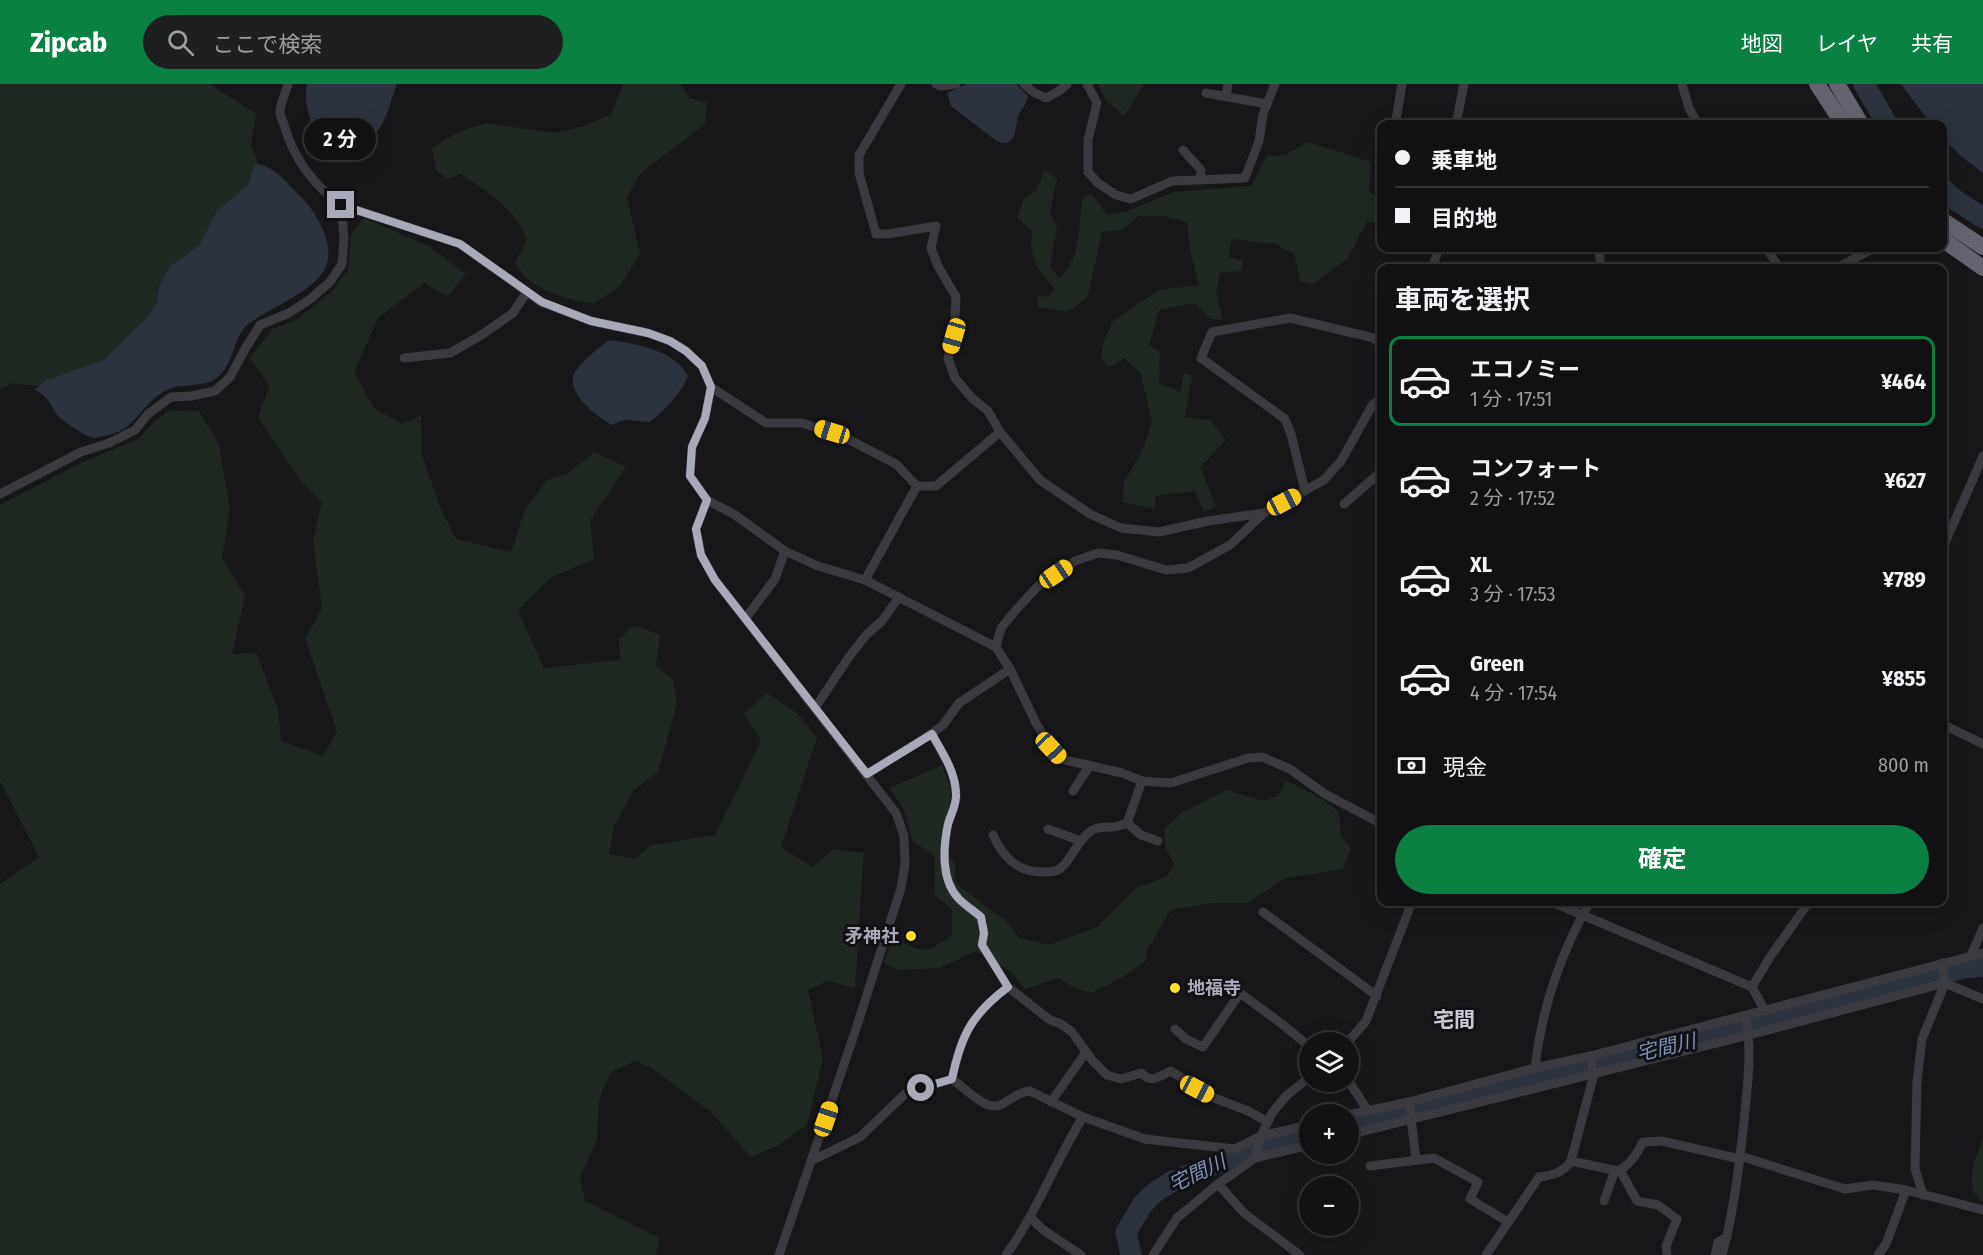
<!DOCTYPE html>
<html lang="ja">
<head>
<meta charset="utf-8">
<style>
	:root { --surface:#111113; --page:#1e1f21; --text:#f1f3f6; --muted:#9c9da0; --line:#303133; --accent:#0b8043 }
	body { margin:0; font-family:"Fira Sans Condensed","Noto Sans JP",sans-serif; background:var(--page); color:var(--text); height:100vh; display:flex; flex-direction:column; font-size:22px; white-space:nowrap }
	* { box-sizing:border-box; margin:0 }
	p { font-size:20px; color:var(--muted) }
	.icon { flex:none; width:33px; height:33px; fill:none; stroke:currentColor; stroke-width:2; stroke-linecap:round; stroke-linejoin:round }
	.map { position:relative; flex:1; overflow:hidden }
	.sheet { position:absolute; left:1377px; top:180px; width:570px; height:642px; display:flex; flex-direction:column; background:var(--surface); border-radius:12px; box-shadow:0 6px 24px #0002,0 0 0 2px var(--line) }
	.sheet>* { flex:none }
	.guide { position:absolute; left:1377px; top:36px; width:570px; height:132px; border-radius:12px; box-shadow:0 6px 24px #0002,0 0 0 2px var(--line); display:grid; align-content:center; height:132px; padding:0 18px; background:var(--surface) }
	.tools { position:absolute; left:1299px; top:948px; display:grid; gap:12px }
	.tools a { display:grid; place-items:center; width:60px; height:60px; border-radius:50%; background:var(--surface); box-shadow:0 6px 24px #0002,0 0 0 2px var(--line); font-size:30px }
	.end { position:absolute; width:27px; height:27px; margin:-14px; border:8px solid #a8aaba; background:#111; box-shadow:0 0 0 3px #111 }
	.from { border-radius:50% }
	.bubble { position:absolute; height:42px; border-radius:21px; background:var(--surface); box-shadow:0 6px 24px #0002,0 0 0 2px var(--line); font-size:20px; font-weight:700; line-height:42px; text-align:center }
	.car { position:absolute; width:18px; height:36px; margin:-18px -9px; border-radius:8px; box-shadow:0 0 4px 2px #0007; background:linear-gradient(#f5c518 24%,#345 0 40%,#f5c518 0 76%,#345 0 86%,#f5c518 0) }
	.guide b { display:flex; align-items:center; gap:21px; height:57px; font-size:22px }
	.guide b+b { border-top:2px solid var(--line) }
	.guide i { width:15px; height:15px; background:var(--text) }
	ul { padding:0; list-style:none }
	li { display:flex; align-items:center; gap:18px; height:90px; margin:0 12px 9px; padding:0 6px; border:3px solid transparent; border-radius:12px }
	li div { flex:1 }
	li b { display:block; font-size:22px }
	li em { font-style:normal; font-weight:700 }
	li.on { border-color:var(--accent) }
	li>.icon { width:54px; height:54px; stroke-width:1.5 }
	h2 { padding:0 18px; font-size:27px; line-height:72px }
	.pay { display:flex; align-items:center; gap:15px; height:66px; padding:0 18px; font-size:22px }
	.pay p { margin-inline-start:auto }
	.cta { display:flex; gap:12px; margin-top:auto; padding:12px 18px }
	.cta a { flex:1; height:69px; border-radius:36px; background:var(--accent); color:#fff; font-size:24px; font-weight:700; line-height:69px; text-align:center }
	header { display:flex; align-items:center; gap:36px; box-sizing:border-box; height:84px; padding:0 30px; background:var(--accent); color:#fff }
	header strong { font-size:28px }
	nav { display:flex; gap:33px; margin-inline-start:auto; font-size:21px }
	.search { width:420px; height:54px; background:var(--page); display:flex; align-items:center; gap:15px; box-sizing:border-box; padding:0 21px; border-radius:33px; color:var(--muted); font-size:22px }
	.map>svg:first-child { display:block }
	.green { fill:#1f2821 }
	.water { fill:#2c323e }
	.lines { fill:none; stroke-linecap:round; stroke-linejoin:round }
	.river { stroke:#2c323e; stroke-width:21 }
	.street { stroke:#3a3a40; stroke-width:9 }
	.highway { stroke:#636470; stroke-width:16 }
	.route { stroke:#a8aaba; stroke-width:8 }
	.poi-dot { fill:#fde22b; stroke:#121214; stroke-width:2 }
	.labels { text-anchor:middle; dominant-baseline:central; stroke-width:6; stroke-linejoin:round; paint-order:stroke }
	.poi-label { font-size:18px; font-weight:bold; fill:#a8aaba; stroke:#121214; text-anchor:end }
	.water-label { font-size:20px; font-style:italic; fill:#7d90b7; stroke:#121214 }
	.quarter-label { font-size:21px; font-weight:bold; fill:#cacad6; stroke:#121214 }
</style>
</head>
<body>
<header>
<strong>Zipcab</strong>
<div class="search"><svg class="icon" aria-label="search" viewBox="0 0 24 24"><circle cx="10" cy="10" r="6"/><path d="M15 15l6 6"/></svg>ここで検索</div>
<nav><a>地図</a><a>レイヤ</a><a>共有</a></nav>
</header>
<div class="map">
<svg width="1983" height="1171" viewBox="0 0 1983 1171">
	<rect width="100%" height="100%" fill="#171719"/>
	<g class="green">
		<path d="M0,0H210L256,30L251,60L268,107L208,179L72,306L12,299L0,305Z"/>
		<path d="M623,0H680L690,14L707,19L705,40L641,89L627,113L640,171L620,202L593,220C564,214 531,207 515,179L527,156C515,124 488,108 461,90L447,95L436,86L432,64L460,47L486,39L554,49L585,42L611,30Z"/>
		<path d="M1098,0H1144L1124,32L1106,17Z"/>
		<path d="M1308,58L1371,78L1369,107L1381,116V134L1379,139L1367,138L1347,175L1313,200L1300,197L1294,170L1275,160L1232,155L1229,173L1243,177L1241,187L1220,189L1216,209L1223,236L1211,235L1195,219L1159,226L1149,261L1160,268L1159,299L1180,308L1184,289L1192,292L1185,333L1210,336L1226,356L1200,383L1216,423L1204,428L1195,407L1155,412V425L1122,418L1124,398L1140,371L1152,339L1141,290L1124,274L1108,284L1101,273L1104,257L1113,237L1159,206L1199,201L1191,169L1187,139L1165,132H1138L1123,146L1102,148L1088,212L1067,228L1038,223L1037,213L1049,212L1055,205C1037,186 1029,174 1032,147L1017,133L1024,114L1036,107L1045,86L1057,95L1050,128L1057,142L1050,183L1059,194C1081,175 1079,141 1082,115L1091,109L1107,131L1127,127L1174,108L1251,102L1267,72L1285,71Z"/>
		<path d="M364,134L429,162L466,190L447,213L425,199L378,234L354,288L374,324L402,340L421,331L422,371L440,423L456,455L511,468L524,428L547,396L569,389L594,368L626,383L590,436L594,475L552,493L518,526L544,584L620,576L619,555L634,541L660,551L656,582L673,596L677,619L658,688L634,706L614,742L609,770L634,775L651,761L715,751L761,657L744,630L767,609L797,629L817,653L781,763L813,783L835,765L864,769L855,904L828,897L808,906L823,975L807,1041L779,1061L751,1073L710,1027L651,984L635,977L610,989L599,1016L597,1056L580,1093L585,1117L659,1154L656,1171H0V800L39,773L0,697V421L85,377L138,355L156,336L171,326L199,327L219,360L230,425L222,474L245,512L232,570L256,569L278,625L281,657L323,672L337,648L305,555L322,524L313,458L322,418L298,394L258,333L270,302L249,274L273,245L298,235L332,207L348,186L351,150Z"/>
		<path d="M942,681L951,706L950,721L942,746L941,761L955,780V798L985,822L1004,835L1020,854L1049,861L1097,843L1137,803L1166,793L1174,780L1165,762L1164,745L1182,729L1226,706L1264,717L1278,712L1286,697C1297,702 1331,718 1337,727C1341,734 1340,742 1340,751L1351,765L1343,785L1286,794L1247,819H1212L1171,826L1148,864L1145,878L1121,894L1092,909L1076,905L1059,894L1025,905L1010,887L976,867L940,884L896,886L884,878L893,852C920,869 925,871 952,851V825L935,811V773L912,756L904,726L890,704Z"/>
		<path d="M1983,1053V1118C1961,1104 1977,1072 1983,1053Z"/>
	</g>
	<g class="water">
		<path d="M307,0H397C391,15 387,36 377,48C373,53 367,57 363,60C339,79 325,74 314,46C308,31 304,15 307,0Z"/>
		<path d="M967,0H1016L1028,12C1027,20 1023,23 1019,30C1014,42 1018,68 995,56L951,22L947,9Z"/>
		<path d="M1901,0H1983V89L1962,73L1943,54L1942,40H1931Z"/>
		<path d="M255,80C273,80 289,101 301,113C317,129 335,160 326,182C317,207 268,224 247,241C234,252 234,279 219,292C204,306 180,297 163,308C138,323 136,348 103,352C100,353 97,354 94,354C86,353 65,338 59,333C54,327 51,319 46,314C43,311 39,308 35,306L44,297L102,277L148,233L157,219L159,203L170,182L199,162L217,127L248,101Z"/>
		<path d="M609,256C636,260 673,265 688,292C681,310 665,326 650,338L624,336L612,341C597,333 564,308 575,288C582,276 598,265 609,256Z"/>
	</g>
	<g class="lines">
		<g class="river">
			<path d="M1864,0L1887,40"/>
			<path d="M1942,104L1954,115L1983,134"/>
			<path d="M1348,1042L1511,998L1758,942L1931,893L1964,884L1983,882"/>
			<path d="M1131,1171L1126,1148L1143,1120L1154,1109L1171,1098L1243,1069L1310,1053"/>
		</g>
		<g class="street">
			<path d="M288,0C286,8 280,19 280,28C280,32 283,37 284,41C294,75 313,101 341,121L460,160L541,218L591,237L648,249L670,257L686,267L702,282L711,303L705,334L692,363L690,392L707,416L735,431L785,467L818,482L865,496L996,563L1010,585L1036,639L1051,664L1061,675L1122,689L1142,697L1171,699L1248,674L1262,673L1290,685L1325,710L1382,740"/>
			<path d="M901,0L859,71V89L876,150H888L936,142L931,164L938,182L956,213L954,252L948,274L955,294L972,314L988,327L1000,348L1040,396L1090,430L1121,444L1159,448L1208,437L1264,429"/>
			<path d="M936,0L941,2L956,0"/>
			<path d="M1024,0L1033,8L1046,14L1059,7L1067,0"/>
			<path d="M1087,0L1097,19L1088,56V88L1098,99L1116,111L1131,115L1172,97L1245,94L1259,57L1263,30L1275,0"/>
			<path d="M1682,0L1689,24L1698,40"/>
			<path d="M1206,9L1267,20"/>
			<path d="M1226,12L1228,0"/>
			<path d="M1398,40L1396,36L1402,0"/>
			<path d="M1456,40L1464,0"/>
			<path d="M1183,66L1201,86L1200,96"/>
			<path d="M1767,164L1779,184"/>
			<path d="M1432,184L1439,164"/>
			<path d="M1601,184L1599,166L1603,164"/>
			<path d="M1837,184L1874,164"/>
			<path d="M404,274L450,269L483,250L513,229L527,208"/>
			<path d="M711,303L766,339H802L842,352L896,380L917,402H936L1000,348"/>
			<path d="M1305,407L1291,350L1285,335L1201,274L1212,248L1290,234L1374,254L1382,261"/>
			<path d="M0,410L81,368L109,359L135,346L148,330L171,313L191,312L215,307L230,293L245,265L260,241L289,229L309,216L330,198L342,180L344,155L341,121"/>
			<path d="M707,416L696,445L701,471L715,496L896,729L904,752L905,780L901,804L854,951L779,1171"/>
			<path d="M1344,420L1382,387"/>
			<path d="M1942,466L1983,372"/>
			<path d="M865,496L917,402"/>
			<path d="M745,535L775,495L785,467"/>
			<path d="M996,563L1001,544L1015,527L1037,503L1075,477L1098,469L1117,471L1166,486L1188,484L1230,461L1264,429L1324,396L1341,377L1373,320L1382,315"/>
			<path d="M815,624L849,573L866,551L882,537L899,513"/>
			<path d="M1942,640L1983,660"/>
			<path d="M931,650C942,668 955,687 956,709C957,721 951,729 948,740C943,764 941,797 959,815C966,822 974,827 981,833L984,849L982,861L1008,903L1050,936L1061,940L1072,948L1092,976L1107,991L1121,995L1141,989C1153,1001 1159,991 1171,987L1212,1013L1248,1027L1268,1038"/>
			<path d="M867,690L931,650L943,641L959,619L1010,585"/>
			<path d="M1073,707L1090,681"/>
			<path d="M1127,739L1142,697"/>
			<path d="M1048,745L1081,757"/>
			<path d="M993,751C1003,773 1017,788 1043,788C1052,788 1058,788 1064,781C1073,771 1079,755 1091,747C1098,742 1105,744 1113,743C1118,743 1123,740 1127,739L1141,751L1158,757"/>
			<path d="M1552,818L1752,903L1765,927"/>
			<path d="M1263,828L1377,912"/>
			<path d="M1971,871L1983,844"/>
			<path d="M1752,903L1770,873L1809,818"/>
			<path d="M1175,945L1186,955L1203,963L1240,909L1282,940L1310,963"/>
			<path d="M1348,958L1366,937L1412,818"/>
			<path d="M1535,984C1541,927 1561,867 1590,818"/>
			<path d="M952,995C961,951 972,930 1008,903"/>
			<path d="M1348,996L1368,1027"/>
			<path d="M1051,1018L1086,968"/>
			<path d="M1409,1018L1416,1075"/>
			<path d="M1348,1031L1409,1018L1535,984L1590,972L1983,869"/>
			<path d="M1348,1051L1749,951L1945,899L1983,915"/>
			<path d="M1740,1072L1845,1105L1873,1101L1906,1106L1983,1126"/>
			<path d="M1255,1074L1310,1061"/>
			<path d="M811,1077L860,1053L906,1009L952,995C964,1003 985,1027 1000,1021C1011,1016 1018,1008 1030,1007L1083,1033L1145,1055L1171,1058L1235,1065L1261,1052L1310,1041"/>
			<path d="M1571,1077L1618,1087C1631,1080 1636,1071 1643,1058L1662,1057L1740,1075"/>
			<path d="M1370,1082L1434,1074L1478,1098L1470,1115L1508,1138"/>
			<path d="M1620,1086L1637,1117L1658,1121L1677,1135L1666,1162L1667,1171"/>
			<path d="M1218,1100L1244,1129L1300,1171"/>
			<path d="M1923,1111L1915,1085L1917,998L1922,955L1945,899L1942,879"/>
			<path d="M1604,1117L1615,1086"/>
			<path d="M1031,1134L1042,1145L1081,1171"/>
			<path d="M1006,1171C1037,1128 1055,1078 1083,1033"/>
			<path d="M1153,1171L1177,1134L1218,1100L1255,1074L1261,1052L1272,1029L1287,1011L1310,993"/>
			<path d="M1486,1171L1539,1093C1554,1091 1562,1089 1571,1077L1594,990L1590,972"/>
			<path d="M1715,1171L1718,1158L1727,1153"/>
			<path d="M1722,1171C1734,1127 1739,1083 1744,1038C1747,1002 1753,968 1745,932"/>
			<path d="M1878,1171L1886,1160L1906,1106"/>
		</g>
		<g class="highway">
			<path d="M1817,0L1843,40"/>
			<path d="M1837,0L1861,40"/>
			<path d="M1942,136L1983,163"/>
			<path d="M1942,155L1983,184"/>
		</g>
	</g>
	<g class="lines">
		<path class="route" d="M341,121L460,160L542,218L591,237L648,249L670,257L686,267L702,282L711,303L705,334L692,363L690,392L707,416L696,445L701,471L715,496L867,690L932,650C942,668 955,687 956,709C957,721 951,729 948,740C943,764 941,797 959,815C966,822 974,827 981,833L984,849L982,861L1008,903C972,930 961,951 952,995L921,1004"/>
	</g>
	<g class="poi-dot">
		<circle cx="911" cy="852" r="6"/>
		<circle cx="1175" cy="904" r="6"/>
	</g>
	<g class="labels">
		<g class="poi-label">
			<text x="899" y="852">矛神社</text>
			<text x="1187" y="904" text-anchor="start">地福寺</text>
		</g>
		<g class="water-label">
			<text transform="translate(1666 963) rotate(-13)">宅間川</text>
			<text transform="translate(1197 1089) rotate(-25)">宅間川</text>
		</g>
		<g class="quarter-label">
			<text x="1454" y="936">宅間</text>
		</g>
	</g>
</svg>
<div class="tools">
<a><svg class="icon" aria-label="layers" viewBox="0 0 24 24"><path d="M12 4l9 5-9 5-9-5zM3 14l9 5 9-5"/></svg></a>
<a>+</a>
<a>−</a>
</div>
<i class="end from" style="left:921px;top:1004px"></i>
<i class="end" style="left:341px;top:121px"></i>
<div class="bubble" style="left:304px;top:34px;width:72px">2 分</div>
<i class="car" style="left:954px;top:252px;rotate:196deg"></i>
<i class="car" style="left:832px;top:348px;rotate:287deg"></i>
<i class="car" style="left:1284px;top:418px;rotate:62deg"></i>
<i class="car" style="left:1056px;top:490px;rotate:56deg"></i>
<i class="car" style="left:1051px;top:664px;rotate:137deg"></i>
<i class="car" style="left:1197px;top:1005px;rotate:118deg"></i>
<i class="car" style="left:826px;top:1035px;rotate:19deg"></i>
<div class="guide">
<b><i class="from"></i>乗車地</b>
<b><i></i>目的地</b>
</div>
<section class="sheet">
<h2>車両を選択</h2>
<ul>
<li class="on"><svg class="icon" aria-label="car" viewBox="0 0 24 24"><path d="M5 17H2v-5l4-1 3-4h7l3 4 3 1v5h-3M9 17h6M6 11h13"/><circle cx="7" cy="17" r="2"/><circle cx="17" cy="17" r="2"/></svg><div><b>エコノミー</b><p>1 分 · 17:51</p></div><em>¥464</em></li>
<li><svg class="icon" aria-label="car" viewBox="0 0 24 24"><path d="M5 17H2v-5l4-1 3-4h7l3 4 3 1v5h-3M9 17h6M6 11h13"/><circle cx="7" cy="17" r="2"/><circle cx="17" cy="17" r="2"/></svg><div><b>コンフォート</b><p>2 分 · 17:52</p></div><em>¥627</em></li>
<li><svg class="icon" aria-label="car" viewBox="0 0 24 24"><path d="M5 17H2v-5l4-1 3-4h7l3 4 3 1v5h-3M9 17h6M6 11h13"/><circle cx="7" cy="17" r="2"/><circle cx="17" cy="17" r="2"/></svg><div><b>XL</b><p>3 分 · 17:53</p></div><em>¥789</em></li>
<li><svg class="icon" aria-label="car" viewBox="0 0 24 24"><path d="M5 17H2v-5l4-1 3-4h7l3 4 3 1v5h-3M9 17h6M6 11h13"/><circle cx="7" cy="17" r="2"/><circle cx="17" cy="17" r="2"/></svg><div><b>Green</b><p>4 分 · 17:54</p></div><em>¥855</em></li>
</ul>
<div class="pay"><svg class="icon" aria-label="cash" viewBox="0 0 24 24"><path d="M3 7h18v10H3z"/><circle cx="12" cy="12" r="2"/></svg>現金<p>800 m</p></div>
<div class="cta"><a>確定</a></div>
</section>
</div>
</body>
</html>
